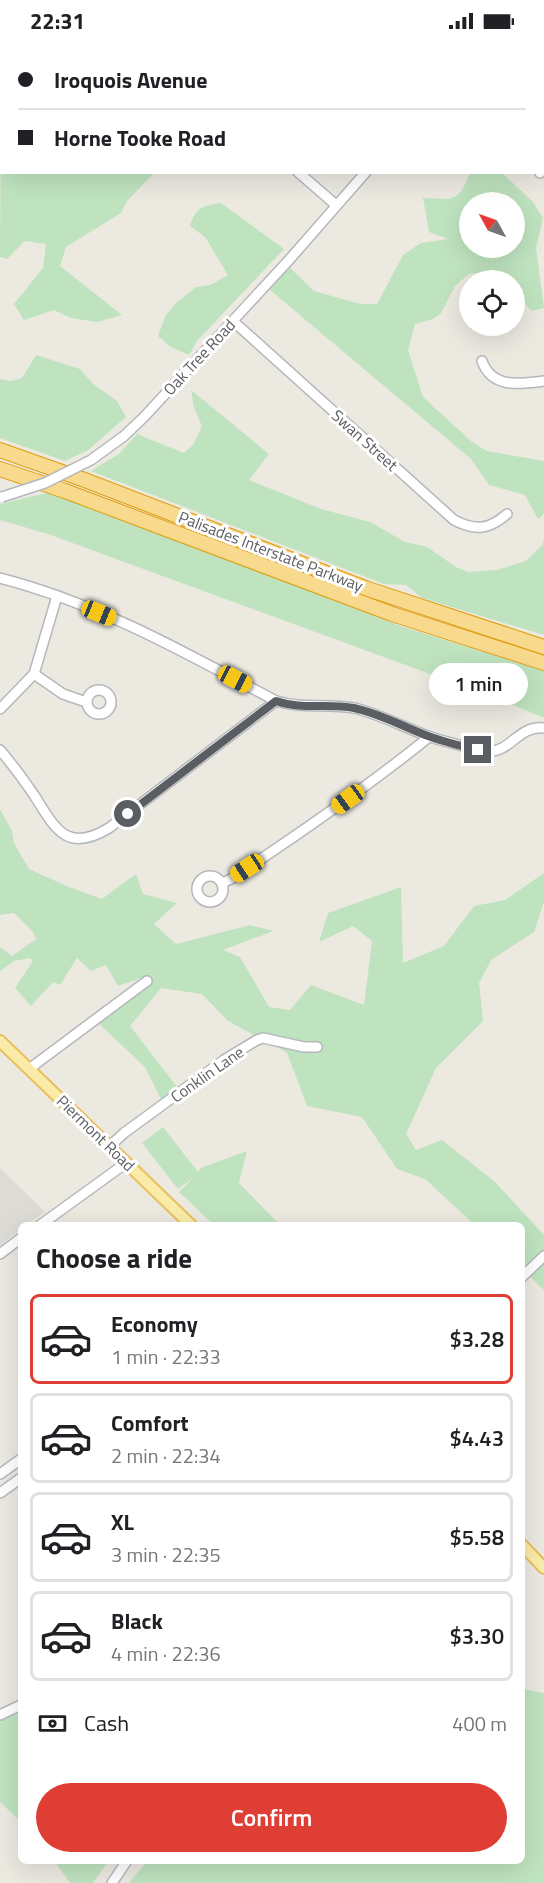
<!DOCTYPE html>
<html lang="en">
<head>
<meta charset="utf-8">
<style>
	:root { --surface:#fff; --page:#f2f2f2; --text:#202124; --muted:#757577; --line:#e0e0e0; --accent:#df3e34 }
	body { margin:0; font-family:"Titillium Web",sans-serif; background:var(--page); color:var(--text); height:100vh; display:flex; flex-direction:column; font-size:22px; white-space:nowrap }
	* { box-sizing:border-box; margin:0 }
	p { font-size:20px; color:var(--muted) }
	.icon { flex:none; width:33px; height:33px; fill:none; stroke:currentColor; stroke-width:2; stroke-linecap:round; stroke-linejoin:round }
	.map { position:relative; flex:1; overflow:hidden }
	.drawer { position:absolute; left:18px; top:1180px; width:507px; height:642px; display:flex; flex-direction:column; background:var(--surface); border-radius:9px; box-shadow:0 6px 24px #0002 }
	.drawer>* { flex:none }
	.guide { position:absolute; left:0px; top:0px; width:544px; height:132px; box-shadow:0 6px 24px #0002; display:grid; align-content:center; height:132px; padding:0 18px; background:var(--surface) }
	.needle { width:39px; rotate:310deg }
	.tools { position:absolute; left:459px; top:150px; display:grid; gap:12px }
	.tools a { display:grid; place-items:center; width:66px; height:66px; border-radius:50%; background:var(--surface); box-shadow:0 6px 24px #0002; font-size:30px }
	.end { position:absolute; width:27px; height:27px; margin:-14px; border:8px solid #5a5d61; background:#fff; box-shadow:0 0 0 3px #fff }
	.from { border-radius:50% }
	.bubble { position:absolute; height:42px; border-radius:21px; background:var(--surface); box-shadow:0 6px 24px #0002; font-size:20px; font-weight:600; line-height:42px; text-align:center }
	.car { position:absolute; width:18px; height:36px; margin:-18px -9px; border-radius:8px; box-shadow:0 0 4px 2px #0007; background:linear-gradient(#f5c518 24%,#345 0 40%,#f5c518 0 76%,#345 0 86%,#f5c518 0) }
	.guide b { display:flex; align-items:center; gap:21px; height:57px; font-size:22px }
	.guide b+b { border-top:2px solid var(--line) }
	.guide i { width:15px; height:15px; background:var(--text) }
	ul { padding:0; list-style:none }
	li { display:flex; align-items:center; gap:18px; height:90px; margin:0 12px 9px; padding:0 6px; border:3px solid var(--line); border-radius:9px }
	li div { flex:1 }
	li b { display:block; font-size:22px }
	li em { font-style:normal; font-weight:600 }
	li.active { border-color:var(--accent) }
	li>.icon { width:54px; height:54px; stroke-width:1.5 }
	h2 { padding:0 18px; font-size:27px; line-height:72px }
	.pay { display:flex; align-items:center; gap:15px; height:66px; padding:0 18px; font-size:22px }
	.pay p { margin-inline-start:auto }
	.cta { display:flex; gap:12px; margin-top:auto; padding:12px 18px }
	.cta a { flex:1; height:69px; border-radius:36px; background:var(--accent); color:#fff; font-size:24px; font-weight:600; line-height:69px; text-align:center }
	.status { display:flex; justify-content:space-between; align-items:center; height:42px; padding:0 30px; background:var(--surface); direction:ltr }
	.status svg { height:16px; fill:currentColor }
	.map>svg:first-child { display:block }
	.industrial { fill:#dddbd6 }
	.green { fill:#bfe3bf; fill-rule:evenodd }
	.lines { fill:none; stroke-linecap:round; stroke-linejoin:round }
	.minor-casing { stroke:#b4b7bb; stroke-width:12 }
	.major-casing { stroke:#e9bf5d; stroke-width:14 }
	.highway-casing { stroke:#e19b0c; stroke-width:16 }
	.minor { stroke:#fff; stroke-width:9 }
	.major { stroke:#faeca8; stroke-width:10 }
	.highway { stroke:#f7da8d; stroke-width:14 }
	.minor-bridge-casing { stroke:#b4b7bb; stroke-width:12; stroke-linecap:butt }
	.minor-bridge { stroke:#fff; stroke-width:9 }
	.route { stroke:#5a5d61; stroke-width:8 }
	.labels { text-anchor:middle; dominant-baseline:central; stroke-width:6; stroke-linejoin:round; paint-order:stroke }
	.street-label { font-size:16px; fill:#5a5d61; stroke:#fff }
</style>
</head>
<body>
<div class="status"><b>22:31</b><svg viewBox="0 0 49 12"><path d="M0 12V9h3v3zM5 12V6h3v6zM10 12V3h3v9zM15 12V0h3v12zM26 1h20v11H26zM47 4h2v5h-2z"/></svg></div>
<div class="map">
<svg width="544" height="1841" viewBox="0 0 544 1841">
	<rect width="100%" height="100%" fill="#ece9e1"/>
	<path class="industrial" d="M0,1126L45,1170L26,1183L21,1184V1187L0,1203Z"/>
	<g class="green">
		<path d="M1,50L2,130L154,131L127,159L121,171L66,205L60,224L122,273L97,280L71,276L54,268L24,278L14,262L43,226L46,202L25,199L7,217L0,215Z"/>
		<path d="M470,131H502L533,160L543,176L536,206L544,266L532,269L515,251L514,238H502L485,230L469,232L455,244L441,271L433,277L415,282L408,308L423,355L472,400L487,409L544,419V472L538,477L525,453L489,443L471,417L270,248L289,225L314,249L360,262H377L403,213L421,201L448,197L429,190L423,156C453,157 458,162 470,131ZM470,160H514V206H470Z"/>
		<path d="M221,161L284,207L197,299L189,313L171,305L158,294L166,273L176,261L196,245L210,243L228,233L205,195L190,184C196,165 202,164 221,161Z"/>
		<path d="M36,313L80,327L93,342L117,359L126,375L88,408L65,419L0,396V337L11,339L22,336Z"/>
		<path d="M191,348L269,412L249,438L321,467L370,480L405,500L427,505L456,525L468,530L497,528L526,519L543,502L544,496V593L422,556L406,543L384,542L91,429L119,412L137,392L184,411L193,403L202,384L194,366Z"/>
		<path d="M51,450L403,585L544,629V676L504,659L48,492L0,478V462Z"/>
		<path d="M0,767L12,789L14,801L29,827L69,845L102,857L136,832L143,852L177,861L154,882L176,902L250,883L273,889L223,908L240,915L269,965L290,968L311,943L364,963L372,899L353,884L319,900L328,871L401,845L403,921L444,904L474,864L505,858L544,831V860L534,890L491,918L479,941L483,979L436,1026L406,1092L416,1108L442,1098L494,1139L544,1193V1248L522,1227V1184L475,1183L425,1137L397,1127L362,1075L307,1064L287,1011L228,979L202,952L161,946L130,984L181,1050L164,1063L145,1025L96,979L142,947L150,933L118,944L106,923L91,929L77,916L60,943L53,940L31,964L15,946L33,919L30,916L14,919L0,929V905L12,914L36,897L33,890L14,871L0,873Z"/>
		<path d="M163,1085L198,1130L201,1126L247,1109L239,1141L280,1183H214L179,1150L194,1135L178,1147L142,1101Z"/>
		<path d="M522,1647L544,1651V1841H129L146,1820H522Z"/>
		<path d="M21,1670V1780L0,1760V1680Z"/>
		<path d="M55,1820H106L107,1821L93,1841H70Z"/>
	</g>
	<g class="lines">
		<g class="minor-casing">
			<g id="minor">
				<path d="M35,0L38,2"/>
				<path d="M518,0L519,2"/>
				<path d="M480,2L481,0"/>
				<path d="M543,39L544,41"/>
				<path d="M298,130L336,163"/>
				<path d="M540,131L541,130"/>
				<path d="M233,279L454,478C475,489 489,488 507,472"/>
				<path d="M482,319C492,347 520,342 544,339"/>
				<path d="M91,418L124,394L144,375L289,218L366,130"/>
				<path d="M0,536C98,561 188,612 276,659C302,667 328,661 354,666C380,672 403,685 428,694C438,698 449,700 459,703C469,706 480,710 491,709C510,709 520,683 544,686"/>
				<path d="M34,632L63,652L86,660"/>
				<circle cx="99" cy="660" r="12"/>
				<path d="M0,667L34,632L57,554"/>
				<path d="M0,708C12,722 23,737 34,753C55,786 66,812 109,786L276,659"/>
				<circle cx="210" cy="847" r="13"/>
				<path d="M222,841L231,837C299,792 366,746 429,695"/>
				<path d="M29,1027L147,939"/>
				<path d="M109,1105L124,1091L224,1018L257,998L263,996L304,1005H317"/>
				<path d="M39,1184L126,1121"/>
				<path d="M0,1212L21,1196"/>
				<path d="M522,1235L544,1214"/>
				<path d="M0,1432L21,1417"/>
				<path d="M0,1451L21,1436"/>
				<path d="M0,1673L21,1663"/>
				<path d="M112,1841L126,1820"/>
			</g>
		</g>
		<g class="major-casing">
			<g id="major">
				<path d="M0,999L192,1184"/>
				<path d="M522,1503L544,1526"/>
			</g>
		</g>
		<g class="highway-casing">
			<g id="highway">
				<path d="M0,408L82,437L368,547L544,605"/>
				<path d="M0,427L65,449L392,572L544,621"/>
			</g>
		</g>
		<use href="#minor" class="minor"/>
		<use href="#major" class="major"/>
		<use href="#highway" class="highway"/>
		<g class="minor-bridge-casing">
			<path id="minor-bridge" d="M2,455L45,441L91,418"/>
		</g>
		<use href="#minor-bridge" class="minor-bridge"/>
	</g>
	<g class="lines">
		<path class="route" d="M128,772L276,659C302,668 328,661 354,666C381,672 404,685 428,694C444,700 461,704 478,708"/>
	</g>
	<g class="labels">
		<g class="street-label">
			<text transform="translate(199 315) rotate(-47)">Oak Tree Road</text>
			<text transform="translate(365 398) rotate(42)">Swan Street</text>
			<text transform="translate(271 509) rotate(21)">Palisades Interstate Parkway</text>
			<text transform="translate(207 1032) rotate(-35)">Conklin Lane</text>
			<text transform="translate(96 1091) rotate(44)">Piermont Road</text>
		</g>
	</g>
</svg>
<div class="tools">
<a><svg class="needle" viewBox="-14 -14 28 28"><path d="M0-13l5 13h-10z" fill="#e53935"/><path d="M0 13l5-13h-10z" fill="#757577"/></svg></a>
<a><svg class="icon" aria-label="locate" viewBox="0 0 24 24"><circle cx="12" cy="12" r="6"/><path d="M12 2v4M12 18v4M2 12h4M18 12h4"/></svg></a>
</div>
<i class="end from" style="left:128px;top:772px"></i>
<i class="end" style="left:478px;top:708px"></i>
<div class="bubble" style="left:429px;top:621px;width:99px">1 min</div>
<i class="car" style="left:99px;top:571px;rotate:112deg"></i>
<i class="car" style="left:235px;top:637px;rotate:118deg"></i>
<i class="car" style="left:348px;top:757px;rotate:234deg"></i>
<i class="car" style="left:247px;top:826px;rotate:237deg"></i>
<div class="guide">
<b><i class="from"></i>Iroquois Avenue</b>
<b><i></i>Horne Tooke Road</b>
</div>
<section class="drawer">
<h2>Choose a ride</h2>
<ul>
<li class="active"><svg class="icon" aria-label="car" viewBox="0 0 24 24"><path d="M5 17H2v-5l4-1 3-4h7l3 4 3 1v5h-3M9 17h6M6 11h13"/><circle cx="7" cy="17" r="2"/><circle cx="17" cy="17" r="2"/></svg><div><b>Economy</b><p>1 min · 22:33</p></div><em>$3.28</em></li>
<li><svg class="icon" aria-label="car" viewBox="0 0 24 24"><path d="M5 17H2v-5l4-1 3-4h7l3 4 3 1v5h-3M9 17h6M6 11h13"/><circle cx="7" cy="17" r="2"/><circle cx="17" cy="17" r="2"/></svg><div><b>Comfort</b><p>2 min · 22:34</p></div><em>$4.43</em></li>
<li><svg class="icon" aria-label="car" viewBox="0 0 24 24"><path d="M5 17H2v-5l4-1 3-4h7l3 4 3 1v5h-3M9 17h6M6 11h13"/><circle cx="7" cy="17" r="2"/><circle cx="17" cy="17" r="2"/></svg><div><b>XL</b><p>3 min · 22:35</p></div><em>$5.58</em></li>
<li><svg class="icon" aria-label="car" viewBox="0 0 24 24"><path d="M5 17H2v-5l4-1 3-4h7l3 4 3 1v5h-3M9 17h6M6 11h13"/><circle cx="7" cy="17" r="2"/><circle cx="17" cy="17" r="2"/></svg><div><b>Black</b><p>4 min · 22:36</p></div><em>$3.30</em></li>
</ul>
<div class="pay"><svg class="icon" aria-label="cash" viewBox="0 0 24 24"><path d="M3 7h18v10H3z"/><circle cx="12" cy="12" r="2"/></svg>Cash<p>400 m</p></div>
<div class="cta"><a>Confirm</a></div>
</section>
</div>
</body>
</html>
